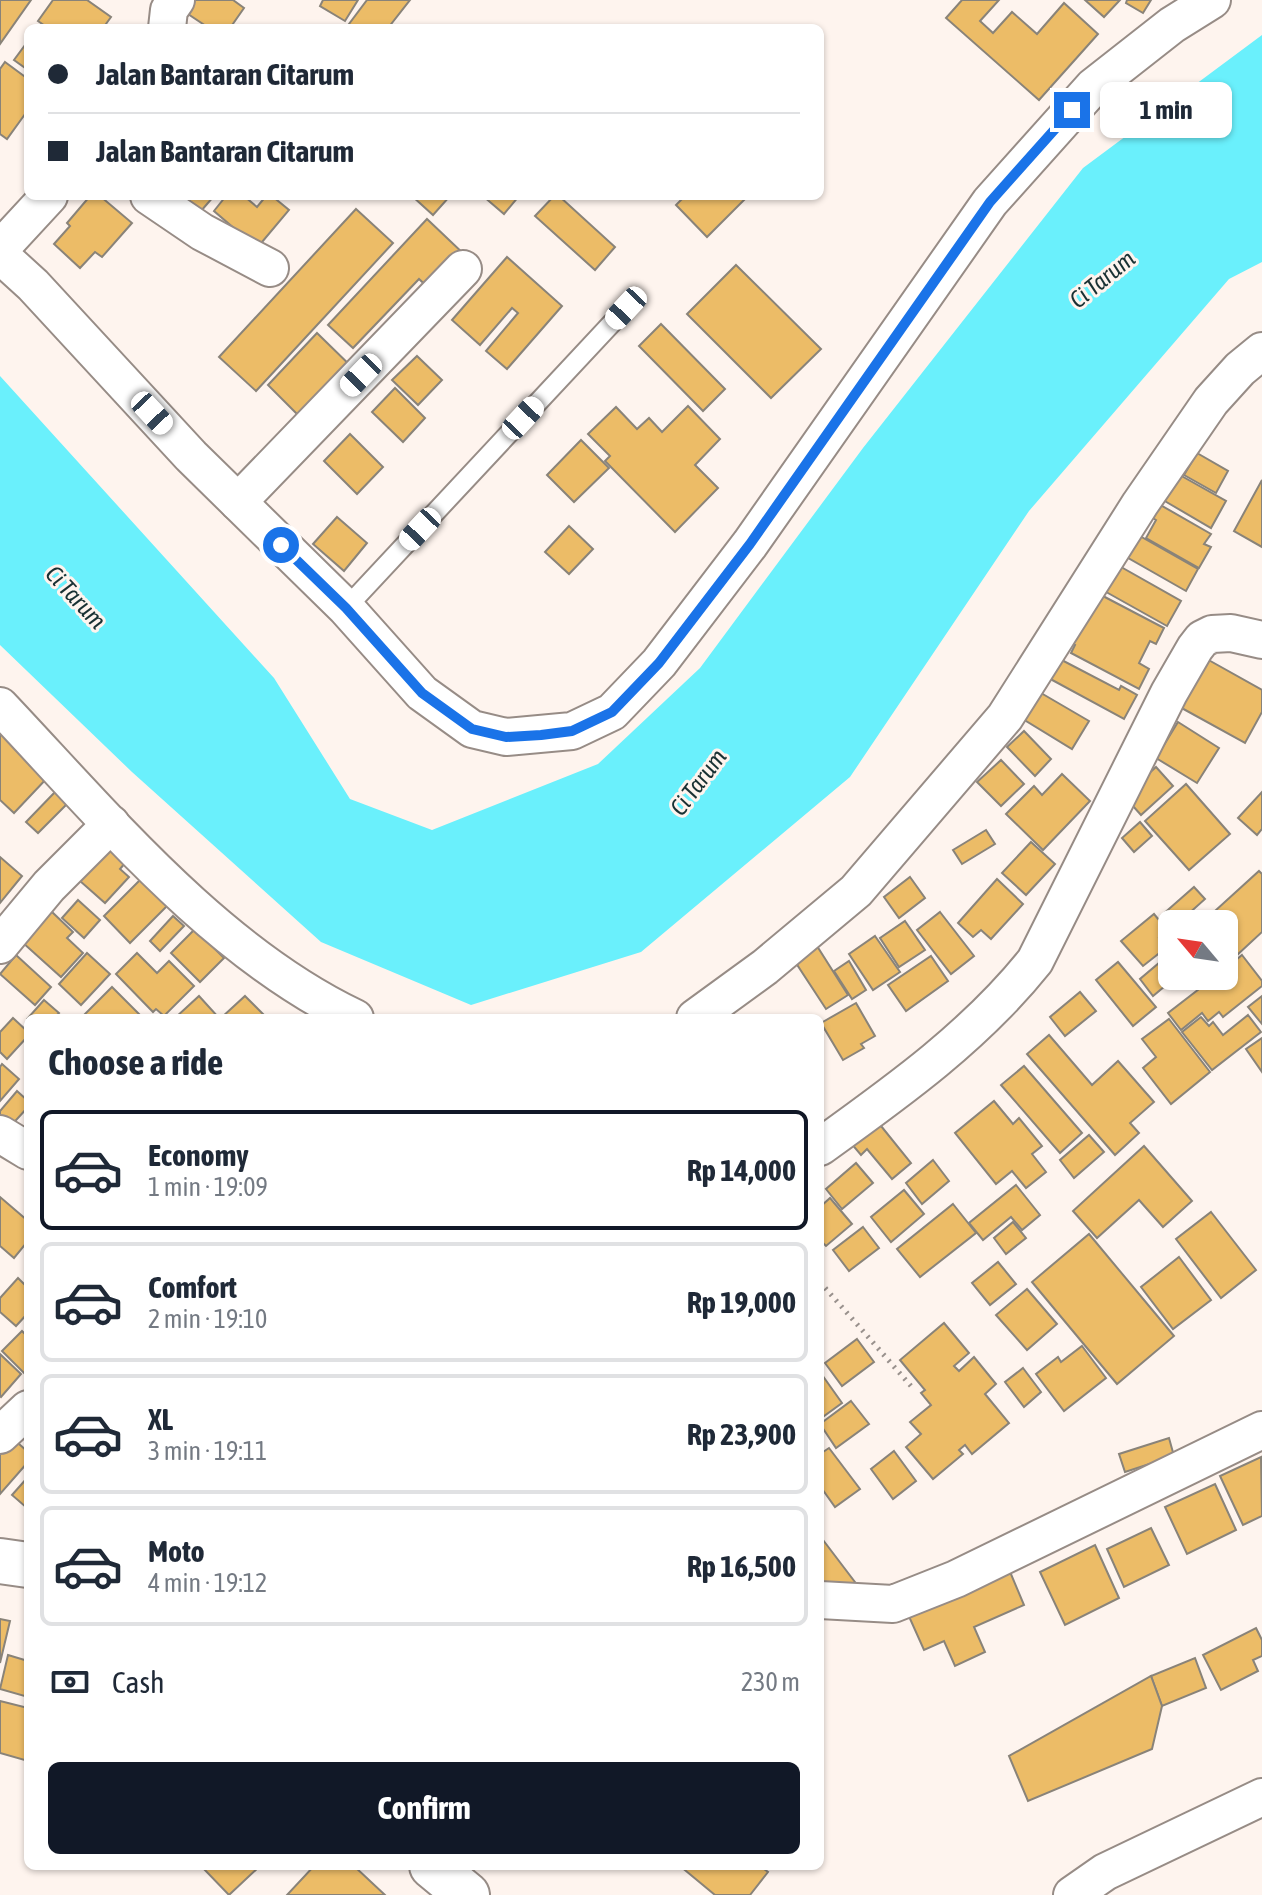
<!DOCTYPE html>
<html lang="en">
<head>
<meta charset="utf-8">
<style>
	:root { --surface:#fff; --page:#f2f2f3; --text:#1f2937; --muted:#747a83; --line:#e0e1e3; --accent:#111827 }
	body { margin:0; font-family:"Asap Condensed",sans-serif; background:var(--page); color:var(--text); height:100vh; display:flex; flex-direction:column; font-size:30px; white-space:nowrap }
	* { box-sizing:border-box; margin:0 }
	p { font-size:26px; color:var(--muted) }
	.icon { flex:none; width:44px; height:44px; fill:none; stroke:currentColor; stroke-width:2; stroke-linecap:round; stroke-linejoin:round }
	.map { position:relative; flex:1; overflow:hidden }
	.drawer { position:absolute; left:24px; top:1014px; width:800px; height:856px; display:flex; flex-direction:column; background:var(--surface); border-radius:12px; box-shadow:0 2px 6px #0004 }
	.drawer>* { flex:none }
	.top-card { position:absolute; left:24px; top:24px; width:800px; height:176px; border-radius:12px; box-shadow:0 2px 6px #0004; display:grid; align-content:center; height:176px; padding:0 24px; background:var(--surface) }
	.needle { width:52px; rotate:299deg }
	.fabs { position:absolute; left:1158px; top:910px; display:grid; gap:16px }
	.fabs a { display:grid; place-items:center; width:80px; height:80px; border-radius:12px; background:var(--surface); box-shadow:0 2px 6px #0004; font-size:40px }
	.end { position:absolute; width:36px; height:36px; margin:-18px; border:10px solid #1a73e8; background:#fff; box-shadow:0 0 0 4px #fff }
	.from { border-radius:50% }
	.bubble { position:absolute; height:56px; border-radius:12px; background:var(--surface); box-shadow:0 2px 6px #0004; font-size:26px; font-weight:700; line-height:56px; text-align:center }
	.car { position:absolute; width:24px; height:48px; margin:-24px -12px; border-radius:10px; box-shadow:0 0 6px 2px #0007; background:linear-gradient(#fff 24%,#345 0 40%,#fff 0 76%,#345 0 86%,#fff 0) }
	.top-card b { display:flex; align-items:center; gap:28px; height:76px; font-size:30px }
	.top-card b+b { border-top:2px solid var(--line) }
	.top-card i { width:20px; height:20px; background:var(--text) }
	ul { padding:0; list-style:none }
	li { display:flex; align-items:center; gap:24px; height:120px; margin:0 16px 12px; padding:0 8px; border:4px solid var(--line); border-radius:12px }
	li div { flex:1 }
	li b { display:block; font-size:30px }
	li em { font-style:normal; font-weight:700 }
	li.current { border-color:var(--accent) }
	li>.icon { width:72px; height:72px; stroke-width:1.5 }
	h2 { padding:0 24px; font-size:36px; line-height:96px }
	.pay { display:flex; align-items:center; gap:20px; height:88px; padding:0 24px; font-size:30px }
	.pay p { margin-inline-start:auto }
	.action { display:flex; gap:16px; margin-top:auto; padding:16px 24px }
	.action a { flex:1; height:92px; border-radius:12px; background:var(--accent); color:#fff; font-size:32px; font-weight:700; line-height:92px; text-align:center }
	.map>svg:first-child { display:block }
	.water { fill:#6af0fc }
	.building { fill:#ecbc67; stroke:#898379; stroke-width:2 }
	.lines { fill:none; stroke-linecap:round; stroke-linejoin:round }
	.service-casing { stroke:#978c86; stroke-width:22 }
	.minor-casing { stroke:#978c86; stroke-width:40 }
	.primary-casing { stroke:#978c86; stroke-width:48 }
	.path { stroke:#99918d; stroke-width:5; stroke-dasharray:2 6; stroke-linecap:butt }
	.service { stroke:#fff; stroke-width:18 }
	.minor { stroke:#fff; stroke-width:36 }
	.primary { stroke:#fff; stroke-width:44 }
	.route { stroke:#1a73e8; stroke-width:10 }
	.labels { text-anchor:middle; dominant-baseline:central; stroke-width:6; stroke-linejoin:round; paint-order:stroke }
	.water-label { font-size:24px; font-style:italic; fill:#193133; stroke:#fef4ee }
</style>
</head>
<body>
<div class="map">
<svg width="1262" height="1895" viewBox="0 0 1262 1895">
	<rect width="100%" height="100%" fill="#fef4ee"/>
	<path class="water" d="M1262,35V262L1229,279L1029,511L850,777L641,952L471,1005L321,942L132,772L0,645V376L274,678L350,799L432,830L598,764L700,668L863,448L1083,168Z"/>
	<g class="building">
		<path d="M0,0H31L0,44Z"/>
		<path d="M53,0H87L111,17L103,28H48L38,21Z"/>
		<path d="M193,0H233L244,8L230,28H209L185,12Z"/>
		<path d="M323,0H358L345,21L320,6Z"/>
		<path d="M367,0H410L388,28H346Z"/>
		<path d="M962,0H999L980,21L993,33L1012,12L1037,34L1064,3L1098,34L1039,100L946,18Z"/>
		<path d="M1085,0H1120L1104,17Z"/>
		<path d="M1127,0H1151L1143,13L1126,3Z"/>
		<path d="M28,41V70L14,60Z"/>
		<path d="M5,62L28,79V110L7,139L0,134V69Z"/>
		<path d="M90,196H100L132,223L102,257L95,252L80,268L54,244L70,226L67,223Z"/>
		<path d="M184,196H214L201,211Z"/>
		<path d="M226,196H244L257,207L266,196H272L289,210L257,248L214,211Z"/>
		<path d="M412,196H450L433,215Z"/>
		<path d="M483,196H519L504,214Z"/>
		<path d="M554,196H559L615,247L595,270L535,216Z"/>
		<path d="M685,196H748L707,237L676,205Z"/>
		<path d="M356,209L393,243L256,391L219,357Z"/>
		<path d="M427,219L467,257L434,293L419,279L353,348L328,325Z"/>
		<path d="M507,257L562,306L507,369L486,351L518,313L512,308L480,345L452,320Z"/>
		<path d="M736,265L821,349L771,398L687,314Z"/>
		<path d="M661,324L725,389L703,411L639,346Z"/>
		<path d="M317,333L359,374L309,426L268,385Z"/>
		<path d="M417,356L442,380L418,405L392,380Z"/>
		<path d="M395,388L425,418L403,442L372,412Z"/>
		<path d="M688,406L720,439L695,465L718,488L675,532L605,461L610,456L588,434L616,407L637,429L649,418L662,432Z"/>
		<path d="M350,434L383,467L357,494L324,461Z"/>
		<path d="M581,440L609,468L574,502L547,475Z"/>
		<path d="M1197,453L1228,471L1216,493L1184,475Z"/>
		<path d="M1178,474L1226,501L1211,528L1163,500Z"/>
		<path d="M1262,480V547L1234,531Z"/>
		<path d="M1150,499L1211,534L1204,544L1211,547L1199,568L1146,538L1156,520L1143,512Z"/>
		<path d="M337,517L367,543L344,571L313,544Z"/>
		<path d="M569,526L593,549L569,574L545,552Z"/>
		<path d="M1131,531L1198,569L1186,591L1123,555Z"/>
		<path d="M1114,563L1181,601L1167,626L1099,588Z"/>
		<path d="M1101,595L1164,628L1156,644L1150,641L1139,663L1149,669L1139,689L1071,653L1075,645L1069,642Z"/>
		<path d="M1054,656L1119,690L1121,686L1137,695L1124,719L1043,675Z"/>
		<path d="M1205,658L1262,690V712L1245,743L1178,706Z"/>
		<path d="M1029,686L1089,721L1072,749L1013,713Z"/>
		<path d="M1178,722L1219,748L1197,783L1156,758Z"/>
		<path d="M0,730L49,776L14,813L0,800Z"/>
		<path d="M1024,731L1051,759L1035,776L1007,747Z"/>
		<path d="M1001,760L1024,784L1001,806L977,782Z"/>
		<path d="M1156,767L1173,786L1141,815L1124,796Z"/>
		<path d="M1062,774L1090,801L1043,850L1006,814L1034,786L1042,795Z"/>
		<path d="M1186,784L1230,834L1189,870L1145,821Z"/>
		<path d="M56,791L68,803L38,833L26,822Z"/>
		<path d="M1262,792V829L1257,835L1238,818Z"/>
		<path d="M1140,822L1152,836L1134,852L1122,838Z"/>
		<path d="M986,830L995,844L962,864L953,850Z"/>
		<path d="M110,837L131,856L120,869L129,877L105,903L80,881L102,857Z"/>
		<path d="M1031,842L1055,864L1026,895L1002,873Z"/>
		<path d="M0,857L22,876L0,903Z"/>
		<path d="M1259,871L1262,874V932L1236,956L1224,942V927L1228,923L1216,910Z"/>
		<path d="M147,873L173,900L130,943L104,916Z"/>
		<path d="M910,877L925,898L899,918L884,897Z"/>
		<path d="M997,879L1023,904L991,939L981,930L973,937L958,923Z"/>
		<path d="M1194,887L1205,899L1186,916L1193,924H1172V927L1162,915Z"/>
		<path d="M78,900L100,920L84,938L62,918Z"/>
		<path d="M51,911L73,932L67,938L83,953L61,977L22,942Z"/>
		<path d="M940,912L974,956L951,974L917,930Z"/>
		<path d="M1154,914L1168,931L1159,938L1167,947L1143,966L1121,941Z"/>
		<path d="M173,916L184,926L160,951L150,941Z"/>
		<path d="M905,921L925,950L899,967L880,938Z"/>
		<path d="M195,929L224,958L200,982L171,953Z"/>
		<path d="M875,936L900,972L873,990L849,954Z"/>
		<path d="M817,946L848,995L826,1009L794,960Z"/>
		<path d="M1172,952V976H1177L1153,996L1140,979Z"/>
		<path d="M87,953L110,974L81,1005L59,984Z"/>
		<path d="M137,953L157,973L169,961L194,986L164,1016L156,1009L153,1012L116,974Z"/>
		<path d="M16,955L51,987L35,1005L0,974Z"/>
		<path d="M1242,955L1262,981V986L1223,1017L1219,1012L1208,1021L1202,1013L1181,1030L1168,1013L1216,976H1224V970Z"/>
		<path d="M931,956L948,981L906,1011L888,985Z"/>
		<path d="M849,961L866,990L852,999L834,971Z"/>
		<path d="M1118,962L1156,1007L1133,1026L1096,980Z"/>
		<path d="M112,987L140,1015L137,1018H89L85,1014Z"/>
		<path d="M1080,992L1096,1011L1065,1036L1050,1017Z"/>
		<path d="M199,996L219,1018H175Z"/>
		<path d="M245,996L264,1015L261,1018H221Z"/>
		<path d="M1262,996V1024L1248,1007Z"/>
		<path d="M44,1000L59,1013L54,1018H28Z"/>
		<path d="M856,1003L875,1036L861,1044L864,1048L843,1060L821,1023Z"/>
		<path d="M1248,1015L1261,1032L1212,1070L1182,1032L1201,1017L1209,1026L1213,1022L1223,1035Z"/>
		<path d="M13,1018L28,1032V1036L7,1059L0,1052V1032Z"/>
		<path d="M1169,1019L1210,1072L1171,1104L1143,1068L1156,1057L1142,1039Z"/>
		<path d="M1049,1035L1092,1085L1118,1061L1154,1102L1130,1123L1139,1133L1115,1155L1027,1054Z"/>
		<path d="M1262,1038V1072L1246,1049Z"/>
		<path d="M2,1064L19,1079L0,1101V1067Z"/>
		<path d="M1024,1066L1082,1133L1060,1153L1001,1085Z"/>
		<path d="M17,1091L28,1101V1107L8,1129L0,1123V1111Z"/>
		<path d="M994,1101L1013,1124L1019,1118L1042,1146L1032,1154L1046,1172L1026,1188L1012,1171L996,1184L955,1133Z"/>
		<path d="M877,1121L911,1163L892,1179L867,1149L861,1155L850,1142Z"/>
		<path d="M1089,1135L1104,1152L1074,1178L1060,1160Z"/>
		<path d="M1144,1146L1192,1201L1163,1227L1139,1200L1097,1238L1073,1211Z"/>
		<path d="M933,1160L949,1181L922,1204L906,1183Z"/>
		<path d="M856,1163L873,1183L842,1209L826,1189Z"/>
		<path d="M1016,1185L1040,1215L1022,1230L1011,1217L983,1240L969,1223Z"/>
		<path d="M904,1190L924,1214L891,1242L871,1217Z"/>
		<path d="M0,1197L28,1221V1241L14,1258L0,1246Z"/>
		<path d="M830,1198L852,1224L826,1246L820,1240V1207Z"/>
		<path d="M953,1204L976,1233L920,1277L897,1249Z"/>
		<path d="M1211,1212L1256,1270L1221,1298L1176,1239Z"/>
		<path d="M1013,1222L1026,1238L1006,1254L994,1238Z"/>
		<path d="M863,1227L879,1248L849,1271L833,1250Z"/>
		<path d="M1089,1234L1174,1336L1117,1384L1032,1282Z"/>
		<path d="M1179,1257L1211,1300L1173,1329L1141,1287Z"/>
		<path d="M998,1262L1016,1284L990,1305L972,1283Z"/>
		<path d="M18,1278L28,1288V1313L16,1326L0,1312V1298Z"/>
		<path d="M1027,1289L1057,1324L1027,1350L996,1315Z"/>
		<path d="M944,1323L969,1353L954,1366L959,1371L974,1357L996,1384L985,1394L1009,1423L972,1454L965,1445L959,1450L963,1454L933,1479L906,1447L921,1434L910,1422L931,1405L921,1393L925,1390L900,1360Z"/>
		<path d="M22,1331L28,1337L27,1376L2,1351Z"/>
		<path d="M857,1339L874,1362L842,1386L825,1363Z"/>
		<path d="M1082,1346L1106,1378L1064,1411L1036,1374L1058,1357L1061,1362Z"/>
		<path d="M0,1354L21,1374L1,1397L0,1396Z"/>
		<path d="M1023,1368L1041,1392L1024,1407L1005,1382Z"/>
		<path d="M820,1372L842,1403L820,1419Z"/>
		<path d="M851,1401L869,1424L836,1448L820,1424Z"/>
		<path d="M9,1435L28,1452V1462L0,1494V1445Z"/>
		<path d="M1169,1438L1174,1456L1125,1472L1119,1454Z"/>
		<path d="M829,1448L860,1489L835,1507L820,1486V1454Z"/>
		<path d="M894,1451L916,1481L893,1499L871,1469Z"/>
		<path d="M1261,1457L1262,1516L1243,1525L1220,1476Z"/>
		<path d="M28,1477V1506L27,1508L12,1495Z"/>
		<path d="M1215,1484L1236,1530L1187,1554L1165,1507Z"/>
		<path d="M1151,1528L1169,1565L1124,1587L1107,1549Z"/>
		<path d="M820,1536L861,1590L820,1582Z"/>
		<path d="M1095,1545L1119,1598L1065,1625L1040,1572Z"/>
		<path d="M1008,1567L1024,1605L974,1627L985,1652L955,1666L944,1641L924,1650L907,1612Z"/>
		<path d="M0,1619L10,1621L0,1663Z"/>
		<path d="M1256,1628L1262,1640V1656L1253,1660L1258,1671L1221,1690L1203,1655Z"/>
		<path d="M8,1655L28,1661V1697L0,1689Z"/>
		<path d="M1195,1658L1206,1688L1162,1706L1151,1676Z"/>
		<path d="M1151,1676L1162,1706L1152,1749L1028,1801L1009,1756Z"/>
		<path d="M0,1701L28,1708V1761L0,1753Z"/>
		<path d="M201,1866H260L229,1895Z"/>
		<path d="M314,1866H354L385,1895H287Z"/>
		<path d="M680,1866H760L768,1872L750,1895H715Z"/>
	</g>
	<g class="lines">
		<g class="service-casing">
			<path id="service" d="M346,608L626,308"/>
		</g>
		<g class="minor-casing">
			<g id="minor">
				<path d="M167,28L169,10L176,0"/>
				<path d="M149,196L202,232L270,268"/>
				<path d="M0,249L49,196"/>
				<path d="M0,255L33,285L191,456L346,608L422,693L472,729L506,737L572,731L612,712L659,663L750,544L990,202L1093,87L1172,25L1212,0"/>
				<path d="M238,502L463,269"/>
				<path d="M0,706C104,816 216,952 355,1018"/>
				<path d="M0,945L49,886L111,824"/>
				<path d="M695,1018L765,967L856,891L1005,717L1140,504L1211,401L1240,369L1262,351"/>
				<path d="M0,1134L28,1151"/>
				<path d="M820,1147C898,1091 975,1036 1035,961L1169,693L1195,648L1202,639L1212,634L1231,633L1262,640"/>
				<path d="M0,1435L28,1409"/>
				<path d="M820,1600L893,1604L956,1579L1262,1430"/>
				<path d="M1072,1895L1105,1872L1262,1797"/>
			</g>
		</g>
		<g class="primary-casing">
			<g id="primary">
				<path d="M0,1561L28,1565"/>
				<path d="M432,1866L467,1895"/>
			</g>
		</g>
		<path class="path" d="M820,1282L911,1386"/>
		<use href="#service" class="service"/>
		<use href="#minor" class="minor"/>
		<use href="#primary" class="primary"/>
	</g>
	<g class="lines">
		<path class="route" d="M281,545L346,608L422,693L472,729L506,737L541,735L572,731L612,712L659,663L750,544L990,202L1072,110"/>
	</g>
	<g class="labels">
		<g class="water-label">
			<text transform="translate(1102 279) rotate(-39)">Ci Tarum</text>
			<text transform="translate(76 597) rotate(47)">Ci Tarum</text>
			<text transform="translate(698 782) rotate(-53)">Ci Tarum</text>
		</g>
	</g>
</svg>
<div class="fabs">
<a><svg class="needle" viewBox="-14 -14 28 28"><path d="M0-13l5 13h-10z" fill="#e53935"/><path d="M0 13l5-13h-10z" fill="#747a83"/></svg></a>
</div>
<i class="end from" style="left:281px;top:545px"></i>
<i class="end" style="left:1072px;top:110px"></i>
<div class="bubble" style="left:1100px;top:82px;width:132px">1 min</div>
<i class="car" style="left:626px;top:308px;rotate:223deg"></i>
<i class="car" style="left:361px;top:375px;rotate:224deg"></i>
<i class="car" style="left:152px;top:413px;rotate:137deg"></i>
<i class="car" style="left:523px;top:418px;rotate:43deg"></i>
<i class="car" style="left:420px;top:529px;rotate:223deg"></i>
<div class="top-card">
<b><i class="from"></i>Jalan Bantaran Citarum</b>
<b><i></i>Jalan Bantaran Citarum</b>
</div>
<section class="drawer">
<h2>Choose a ride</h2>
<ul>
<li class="current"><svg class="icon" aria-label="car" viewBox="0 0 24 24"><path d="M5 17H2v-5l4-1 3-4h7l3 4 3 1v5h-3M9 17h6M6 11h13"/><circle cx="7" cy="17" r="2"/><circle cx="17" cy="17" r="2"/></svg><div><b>Economy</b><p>1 min · 19:09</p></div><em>Rp 14,000</em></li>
<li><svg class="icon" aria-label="car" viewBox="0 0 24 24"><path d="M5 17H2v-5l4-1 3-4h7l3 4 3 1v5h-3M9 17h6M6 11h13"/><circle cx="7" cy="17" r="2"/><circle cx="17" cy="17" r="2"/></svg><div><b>Comfort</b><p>2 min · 19:10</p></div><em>Rp 19,000</em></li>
<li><svg class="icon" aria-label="car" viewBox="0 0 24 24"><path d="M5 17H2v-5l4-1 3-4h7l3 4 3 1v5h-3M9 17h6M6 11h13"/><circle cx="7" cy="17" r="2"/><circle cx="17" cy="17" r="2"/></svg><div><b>XL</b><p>3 min · 19:11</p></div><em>Rp 23,900</em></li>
<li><svg class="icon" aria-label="car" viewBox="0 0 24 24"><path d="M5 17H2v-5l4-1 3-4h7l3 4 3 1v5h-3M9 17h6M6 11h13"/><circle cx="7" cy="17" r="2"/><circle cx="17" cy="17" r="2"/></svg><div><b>Moto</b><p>4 min · 19:12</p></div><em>Rp 16,500</em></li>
</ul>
<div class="pay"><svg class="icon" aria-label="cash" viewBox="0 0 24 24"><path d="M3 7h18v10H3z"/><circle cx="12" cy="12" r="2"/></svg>Cash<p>230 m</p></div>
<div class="action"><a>Confirm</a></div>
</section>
</div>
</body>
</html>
